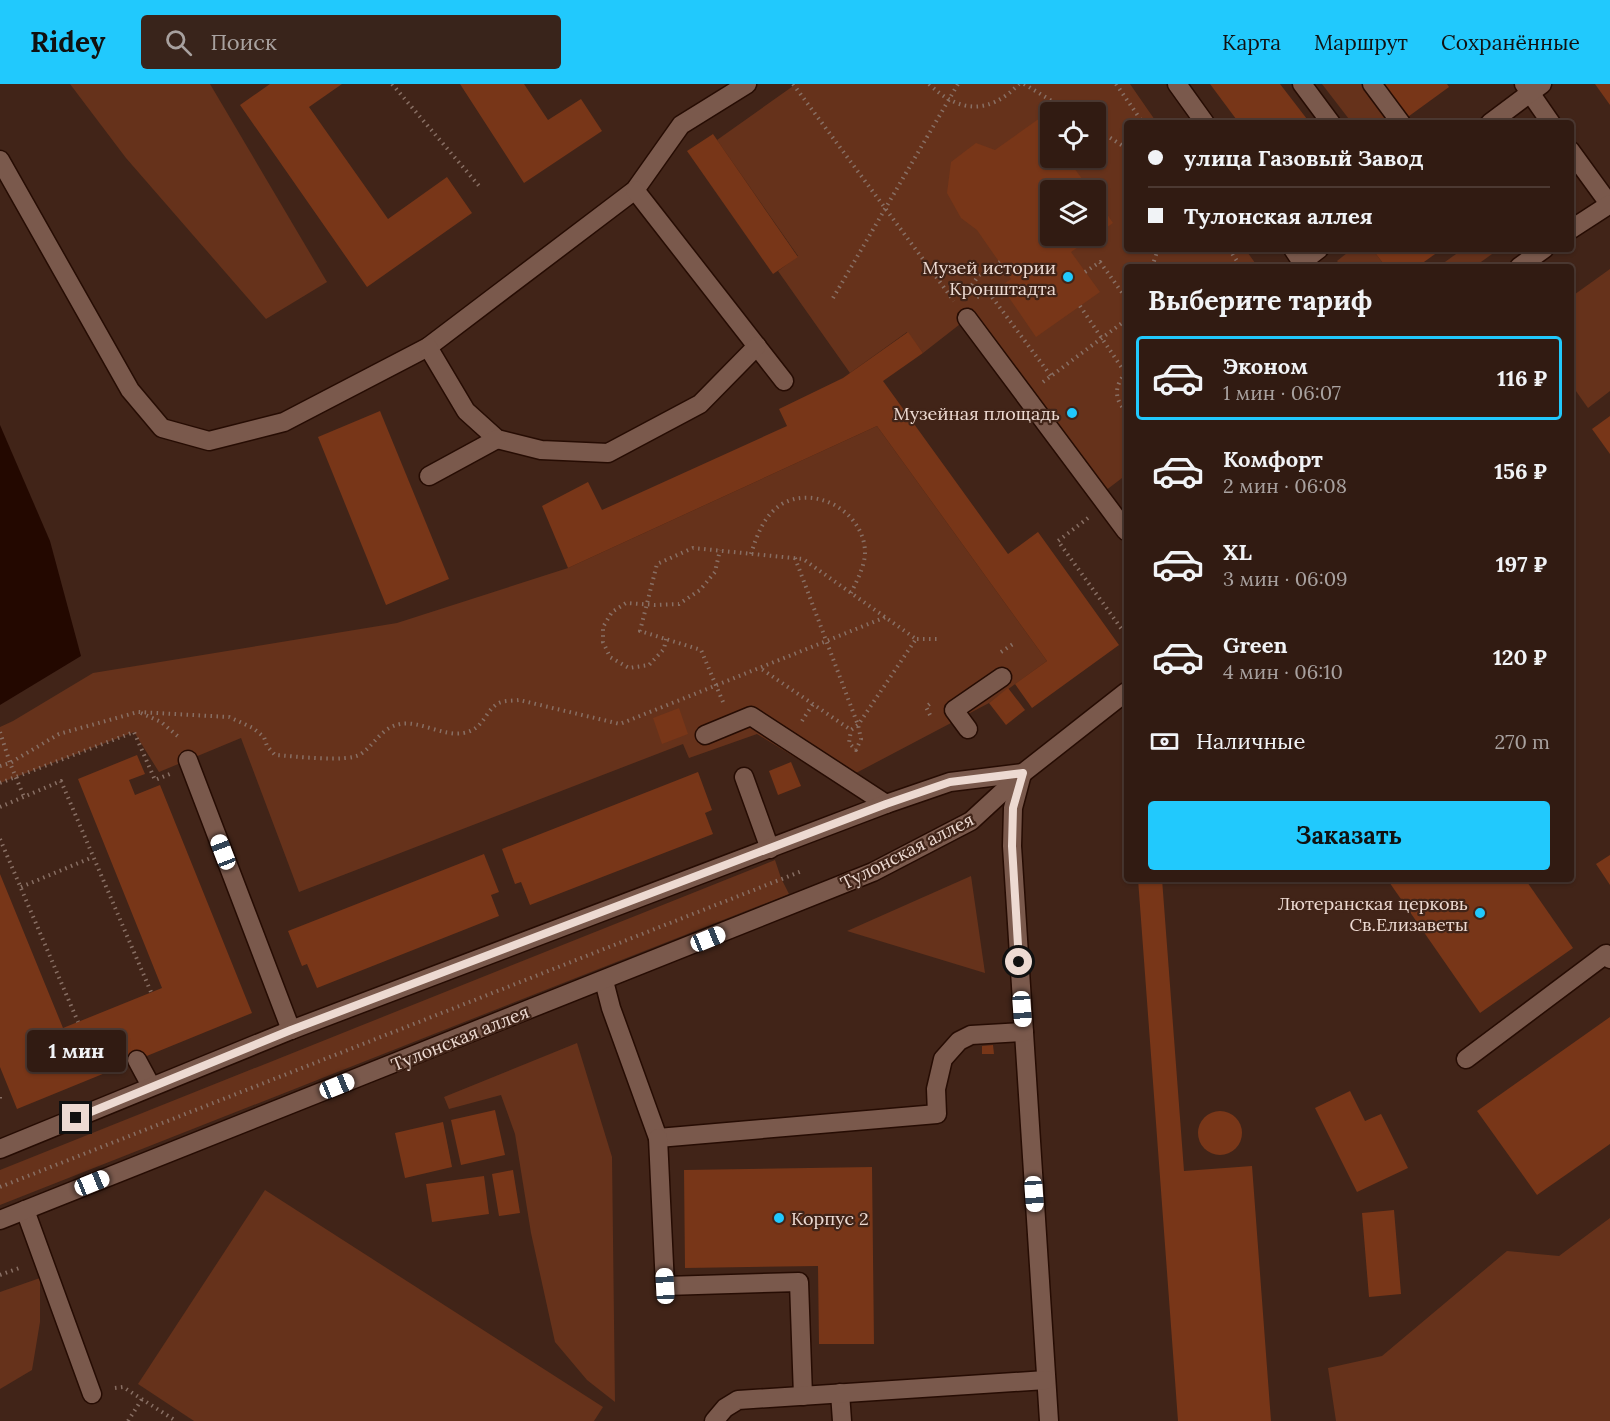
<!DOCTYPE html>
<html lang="ru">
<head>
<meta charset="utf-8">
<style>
	:root { --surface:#311b12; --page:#39241b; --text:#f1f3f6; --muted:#a8a19f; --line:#4c3932; --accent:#21c9fd }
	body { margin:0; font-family:Lora,serif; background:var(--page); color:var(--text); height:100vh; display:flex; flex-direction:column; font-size:22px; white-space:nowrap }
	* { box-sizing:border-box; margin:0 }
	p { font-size:20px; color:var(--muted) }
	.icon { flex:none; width:33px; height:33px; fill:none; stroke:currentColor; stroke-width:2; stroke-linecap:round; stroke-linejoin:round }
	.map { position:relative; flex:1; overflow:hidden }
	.sheet { position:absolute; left:1124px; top:180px; width:450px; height:618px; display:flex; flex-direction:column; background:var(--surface); border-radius:6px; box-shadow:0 2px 4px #0004,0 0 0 2px var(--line) }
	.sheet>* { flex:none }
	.top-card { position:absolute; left:1124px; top:36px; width:450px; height:132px; border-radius:6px; box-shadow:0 2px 4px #0004,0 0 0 2px var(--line); display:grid; align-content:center; height:132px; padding:0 24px; background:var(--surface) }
	.fabs { position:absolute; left:1040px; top:18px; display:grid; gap:12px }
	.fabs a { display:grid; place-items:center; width:66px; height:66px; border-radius:6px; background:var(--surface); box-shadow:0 2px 4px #0004,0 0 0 2px var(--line); font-size:30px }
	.end { position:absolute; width:27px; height:27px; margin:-14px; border:8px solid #eddad2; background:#111; box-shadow:0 0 0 3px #111 }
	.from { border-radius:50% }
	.bubble { position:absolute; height:42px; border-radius:6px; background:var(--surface); box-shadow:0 2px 4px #0004,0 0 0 2px var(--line); font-size:20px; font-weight:700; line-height:42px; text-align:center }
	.car { position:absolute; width:18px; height:36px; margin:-18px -9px; border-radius:8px; box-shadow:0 0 4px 2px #0007; background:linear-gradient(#fff 24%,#345 0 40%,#fff 0 76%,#345 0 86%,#fff 0) }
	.top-card b { display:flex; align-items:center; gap:21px; height:57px; font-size:22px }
	.top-card b+b { border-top:2px solid var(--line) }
	.top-card i { width:15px; height:15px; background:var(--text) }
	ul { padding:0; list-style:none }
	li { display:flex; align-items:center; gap:18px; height:84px; margin:0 12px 9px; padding:0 12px; border:3px solid transparent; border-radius:6px }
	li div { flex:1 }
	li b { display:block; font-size:22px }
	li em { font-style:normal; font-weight:700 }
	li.selected { border-color:var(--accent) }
	li>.icon { width:54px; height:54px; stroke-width:1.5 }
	h2 { padding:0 24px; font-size:27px; line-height:72px }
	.pay { display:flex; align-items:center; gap:15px; height:66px; padding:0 24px; font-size:22px }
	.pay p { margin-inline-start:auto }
	.action { display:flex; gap:12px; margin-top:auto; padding:12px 24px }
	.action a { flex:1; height:69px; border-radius:6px; background:var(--accent); color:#111; font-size:24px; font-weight:700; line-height:69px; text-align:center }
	header { display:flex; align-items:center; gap:36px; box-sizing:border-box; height:84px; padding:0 30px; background:var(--accent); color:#111 }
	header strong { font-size:28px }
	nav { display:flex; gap:33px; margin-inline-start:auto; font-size:21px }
	.search { width:420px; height:54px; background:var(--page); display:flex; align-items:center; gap:15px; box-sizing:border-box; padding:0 21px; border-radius:6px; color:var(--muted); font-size:22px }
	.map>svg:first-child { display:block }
	.green { fill:#66321b; fill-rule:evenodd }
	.water { fill:#230800 }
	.building { fill:#783618 }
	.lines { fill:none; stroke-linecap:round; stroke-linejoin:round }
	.minor-casing { stroke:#260c03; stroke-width:21 }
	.path { stroke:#886f64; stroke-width:4; stroke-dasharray:1.5 4.5; stroke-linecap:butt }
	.minor { stroke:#7a594c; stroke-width:18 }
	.route { stroke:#eddad2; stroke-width:8 }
	.poi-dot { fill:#21c9fd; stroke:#412418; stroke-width:2 }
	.labels { text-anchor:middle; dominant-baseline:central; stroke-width:4.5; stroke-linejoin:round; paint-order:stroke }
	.poi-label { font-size:18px; fill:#eddad2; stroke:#412418; text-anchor:end }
	.street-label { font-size:18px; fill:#eddad2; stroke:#412418 }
</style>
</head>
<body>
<header>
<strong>Ridey</strong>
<div class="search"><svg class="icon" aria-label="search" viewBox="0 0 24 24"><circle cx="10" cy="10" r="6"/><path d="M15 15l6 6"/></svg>Поиск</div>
<nav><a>Карта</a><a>Маршрут</a><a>Сохранённые</a></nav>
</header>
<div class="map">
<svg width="1610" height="1337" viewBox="0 0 1610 1337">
	<rect width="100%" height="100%" fill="#412418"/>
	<g class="green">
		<path d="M70,0H210L327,198L266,235L126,74Z"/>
		<path d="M796,0H1130L1157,39H1126V165H1245L1258,183H1126V391L1105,407L973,230L923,269L907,248L850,289L778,187L798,172L717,56ZM1050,28H1095V74H1050ZM1050,106H1095V152H1050Z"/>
		<path d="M1322,0H1365L1395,39H1352Z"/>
		<path d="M1352,165H1372L1386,183H1342L1337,177Z"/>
		<path d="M1463,165H1499L1474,183H1438Z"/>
		<path d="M1610,185V307L1588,324L1571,300V213Z"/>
		<path d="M877,342L1047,577L989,619L837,699L757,650L689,674L683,660L299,808L241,654L159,688L134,648L0,699V643L13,637L93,589L397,539L568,484Z"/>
		<path d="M775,776L781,794L789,810L0,1121V1086Z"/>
		<path d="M971,792L985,889L847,847Z"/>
		<path d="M577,959L612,1073L615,1318L587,1296L555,1258L531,1149L515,1050L501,1011L449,1025L444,1013Z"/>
		<path d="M265,1106L603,1323L594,1337H194L138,1300Z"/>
		<path d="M1610,1134V1337H1336L1328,1284L1382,1272L1507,1167L1559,1172Z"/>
		<path d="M40,1194V1238L32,1286L0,1305V1208Z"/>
	</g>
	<path class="water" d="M0,341L50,457L81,572L0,621Z"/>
	<g class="building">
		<path d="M270,0H342L309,23L388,135L447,93L472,129L367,203L240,21Z"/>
		<path d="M460,0H524L548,36L581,15L602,47L524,99Z"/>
		<path d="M1210,0H1280L1310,39H1239Z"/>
		<path d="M1380,0H1447L1449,3L1405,35Z"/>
		<path d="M1595,0H1610V21Z"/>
		<path d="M1040,34L1050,49V74H1067L1090,106H1050V152H1095V113L1113,139L1071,168L1100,208L1036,253L1001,202L1011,195L977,146L961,134L947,109L951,78L976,59L995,66Z"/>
		<path d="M713,50L798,173L773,190L687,67Z"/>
		<path d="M1372,165H1442L1417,183H1386Z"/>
		<path d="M908,248L923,269L883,297L1008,470L1038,448L1119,561L1032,624L1015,600L1047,577L877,342L568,484L542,422L588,398L602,426L787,342L779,325L843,294Z"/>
		<path d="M380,327L449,495L386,521L318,353Z"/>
		<path d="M1610,332V370L1592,345Z"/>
		<path d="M1008,604L1025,626L1006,641L989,619Z"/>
		<path d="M679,624L688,650L662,660L653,634Z"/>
		<path d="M137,671L145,690L129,696L135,711L160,701L252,929L17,1025L0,983V790L63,944L162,904L78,695Z"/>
		<path d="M791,678L801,702L778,711L769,687Z"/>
		<path d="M698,688L712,726L705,729L713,750L530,821L521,798L515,800L502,765Z"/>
		<path d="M484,770L499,808L491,811L499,832L317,904L307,880L302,882L288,847Z"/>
		<path d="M1610,771V801L1596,780Z"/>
		<path d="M1138,795H1162L1184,1087L1252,1082L1271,1337H1178Z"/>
		<path d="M1387,795H1525L1573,864L1480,929Z"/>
		<path d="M1610,933V1060L1537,1111L1477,1027Z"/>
		<path d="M993,961L994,970H982V962Z"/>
		<path d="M1350,1007L1365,1037L1381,1030L1408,1084L1357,1108L1315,1024Z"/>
		<path d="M495,1026L505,1071L461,1081L451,1036Z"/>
		<circle cx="1220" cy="1049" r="22"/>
		<path d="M443,1038L452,1083L405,1094L395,1049Z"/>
		<path d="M872,1083L874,1260H819L818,1182L685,1184L684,1086Z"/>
		<path d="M513,1086L520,1129L499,1132L492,1090Z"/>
		<path d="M484,1092L489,1130L432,1138L426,1100Z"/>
		<path d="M1394,1126L1401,1210L1369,1213L1362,1129Z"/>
	</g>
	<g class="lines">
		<g class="minor-casing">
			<g id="minor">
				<path d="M1177,0L1205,39"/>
				<path d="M1302,0L1331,39"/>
				<path d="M1372,0L1401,39"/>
				<path d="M1524,0L1551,39"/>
				<path d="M1490,39L1542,0"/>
				<path d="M1570,66L1610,121"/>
				<path d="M0,76L130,306L162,344L209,357L284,338L428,263L635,106L681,41L747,0"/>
				<path d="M635,106L784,297"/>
				<path d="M1570,146L1610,120"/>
				<path d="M1293,165L1305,183"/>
				<path d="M1302,178L1319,165"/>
				<path d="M1519,183L1544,165"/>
				<path d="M967,234L1126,447"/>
				<path d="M428,263L466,327L497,355L541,366L608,369L700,320L757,262"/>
				<path d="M429,392L497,355"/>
				<path d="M968,645L954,626L1002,593"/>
				<path d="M705,651L751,632L886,720"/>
				<path d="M188,676L291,946"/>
				<path d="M1022,690L1013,724L1012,762L1049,1337"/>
				<path d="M744,693L770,765"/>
				<path d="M604,897L611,924L658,1054L937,1030L936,1005L943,975L959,957L971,951L1024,948"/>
				<path d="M1466,975L1606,870L1610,875"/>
				<path d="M137,976L151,1002"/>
				<path d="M658,1054L665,1202L799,1198L803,1312"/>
				<path d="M0,1065L291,946L886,720L950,698L1023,689"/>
				<path d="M25,1126L92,1310"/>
				<path d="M0,1136L873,788L971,737L1023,689L1126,608"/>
				<path d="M840,1309L842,1337"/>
				<path d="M714,1337L725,1324L738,1316L1046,1296"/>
			</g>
		</g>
		<g class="path">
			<path d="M392,0L480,103"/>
			<path d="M793,0L954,217"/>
			<path d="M929,0C959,29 989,31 1019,0"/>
			<path d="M1024,0L1070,28"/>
			<path d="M1116,0L1143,39"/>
			<path d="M1095,44L1126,64"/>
			<path d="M1229,165L1241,183"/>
			<path d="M1152,183L1158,165"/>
			<path d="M1085,188L1100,178L1126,214"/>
			<path d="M965,211L979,191L1000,178"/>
			<path d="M977,213L989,209L1051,292"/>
			<path d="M833,214L958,0"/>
			<path d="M1080,222L1126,290"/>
			<path d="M1126,289C1114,301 1114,316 1126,327"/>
			<path d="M1043,298L1126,236"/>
			<path d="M1088,434L1058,457L1126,551"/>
			<path d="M751,470C757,451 764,431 782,420C817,400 866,430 865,470C864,484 857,496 851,509"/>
			<path d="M795,474L858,641L861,655L856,666L849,659L851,646"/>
			<path d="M666,555L664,565L649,581L629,584L610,573L603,558V543L612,528L626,519L655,521L679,520L700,506L715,488L720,466"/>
			<path d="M917,555H940"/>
			<path d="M1001,568L1013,560"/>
			<path d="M723,618L701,566L640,547L657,480L693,464L803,475L916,555L858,641L851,646L760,584"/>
			<path d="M141,629L161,638L180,654"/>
			<path d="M930,631L926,623L932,618"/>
			<path d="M802,637L813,620"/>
			<path d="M0,648L10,679L24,713"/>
			<path d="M0,682L10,679L59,650L138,628L229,633L253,644L264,653L267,662L275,671C293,672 348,679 361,670C376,659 381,644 400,640C418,636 445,653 463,649C483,646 484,629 497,620C503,616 513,617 519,616L620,640L886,533"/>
			<path d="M0,699L134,648L155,696L170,690"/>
			<path d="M0,723L61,697L151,908"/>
			<path d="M0,755L78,938"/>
			<path d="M21,803L93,773"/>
			<path d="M0,1013V1017"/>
			<path d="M0,1103L802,787"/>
			<path d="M0,1191L22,1183"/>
			<path d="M115,1304L123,1303L176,1337"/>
			<path d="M128,1337L142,1315"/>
		</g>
		<use href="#minor" class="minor"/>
	</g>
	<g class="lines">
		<path class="route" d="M76,1034L291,946L886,720L950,698L1023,689L1013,724L1012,762L1019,878"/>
	</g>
	<g class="poi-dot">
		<circle cx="1068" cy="193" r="6"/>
		<circle cx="1072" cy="329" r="6"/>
		<circle cx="1480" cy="829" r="6"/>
		<circle cx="779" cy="1134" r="6"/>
	</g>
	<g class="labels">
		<g class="poi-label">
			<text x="1056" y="183">Музей истории<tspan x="1056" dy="21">Кронштадта</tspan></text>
			<text x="1060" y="329">Музейная площадь</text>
			<text x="1468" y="819">Лютеранская церковь<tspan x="1468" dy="21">Св.Елизаветы</tspan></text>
			<text x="791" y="1134" text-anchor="start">Корпус 2</text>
		</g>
		<g class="street-label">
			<text transform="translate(907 767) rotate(-27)">Тулонская аллея</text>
			<text transform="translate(460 954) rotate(-22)">Тулонская аллея</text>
		</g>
	</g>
</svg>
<div class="fabs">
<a><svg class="icon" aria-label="locate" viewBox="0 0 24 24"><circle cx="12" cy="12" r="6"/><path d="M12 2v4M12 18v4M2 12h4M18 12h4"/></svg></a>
<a><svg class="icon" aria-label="layers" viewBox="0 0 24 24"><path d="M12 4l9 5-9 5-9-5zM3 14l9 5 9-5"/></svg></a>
</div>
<i class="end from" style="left:1019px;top:878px"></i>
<i class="end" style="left:76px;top:1034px"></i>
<div class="bubble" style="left:27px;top:946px;width:99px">1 мин</div>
<i class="car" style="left:223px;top:768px;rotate:339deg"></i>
<i class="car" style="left:708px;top:855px;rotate:68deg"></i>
<i class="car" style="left:1022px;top:925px;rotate:176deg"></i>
<i class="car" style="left:337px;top:1002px;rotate:68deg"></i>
<i class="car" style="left:92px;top:1099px;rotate:68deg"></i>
<i class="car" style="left:1034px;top:1110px;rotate:176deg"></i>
<i class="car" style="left:665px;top:1202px;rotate:357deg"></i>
<div class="top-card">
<b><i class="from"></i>улица Газовый Завод</b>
<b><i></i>Тулонская аллея</b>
</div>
<section class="sheet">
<h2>Выберите тариф</h2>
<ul>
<li class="selected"><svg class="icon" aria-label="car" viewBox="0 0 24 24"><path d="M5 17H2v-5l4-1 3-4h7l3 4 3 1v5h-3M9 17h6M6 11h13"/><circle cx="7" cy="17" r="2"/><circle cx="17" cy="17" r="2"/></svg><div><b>Эконом</b><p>1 мин · 06:07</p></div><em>116 ₽</em></li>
<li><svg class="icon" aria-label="car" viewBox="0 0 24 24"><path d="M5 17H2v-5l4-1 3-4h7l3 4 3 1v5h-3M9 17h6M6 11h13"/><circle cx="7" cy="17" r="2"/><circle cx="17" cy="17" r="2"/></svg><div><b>Комфорт</b><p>2 мин · 06:08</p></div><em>156 ₽</em></li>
<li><svg class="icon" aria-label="car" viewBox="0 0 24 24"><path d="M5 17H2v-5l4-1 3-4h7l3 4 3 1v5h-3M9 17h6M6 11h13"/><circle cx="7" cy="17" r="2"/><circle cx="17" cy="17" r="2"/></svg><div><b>XL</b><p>3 мин · 06:09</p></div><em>197 ₽</em></li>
<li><svg class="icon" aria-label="car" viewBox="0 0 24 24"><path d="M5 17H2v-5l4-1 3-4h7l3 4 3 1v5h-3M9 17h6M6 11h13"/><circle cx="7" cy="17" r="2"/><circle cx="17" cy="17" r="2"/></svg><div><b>Green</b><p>4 мин · 06:10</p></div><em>120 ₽</em></li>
</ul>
<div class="pay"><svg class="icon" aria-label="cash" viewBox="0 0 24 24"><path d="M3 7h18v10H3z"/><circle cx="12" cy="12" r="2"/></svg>Наличные<p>270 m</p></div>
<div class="action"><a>Заказать</a></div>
</section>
</div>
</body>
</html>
